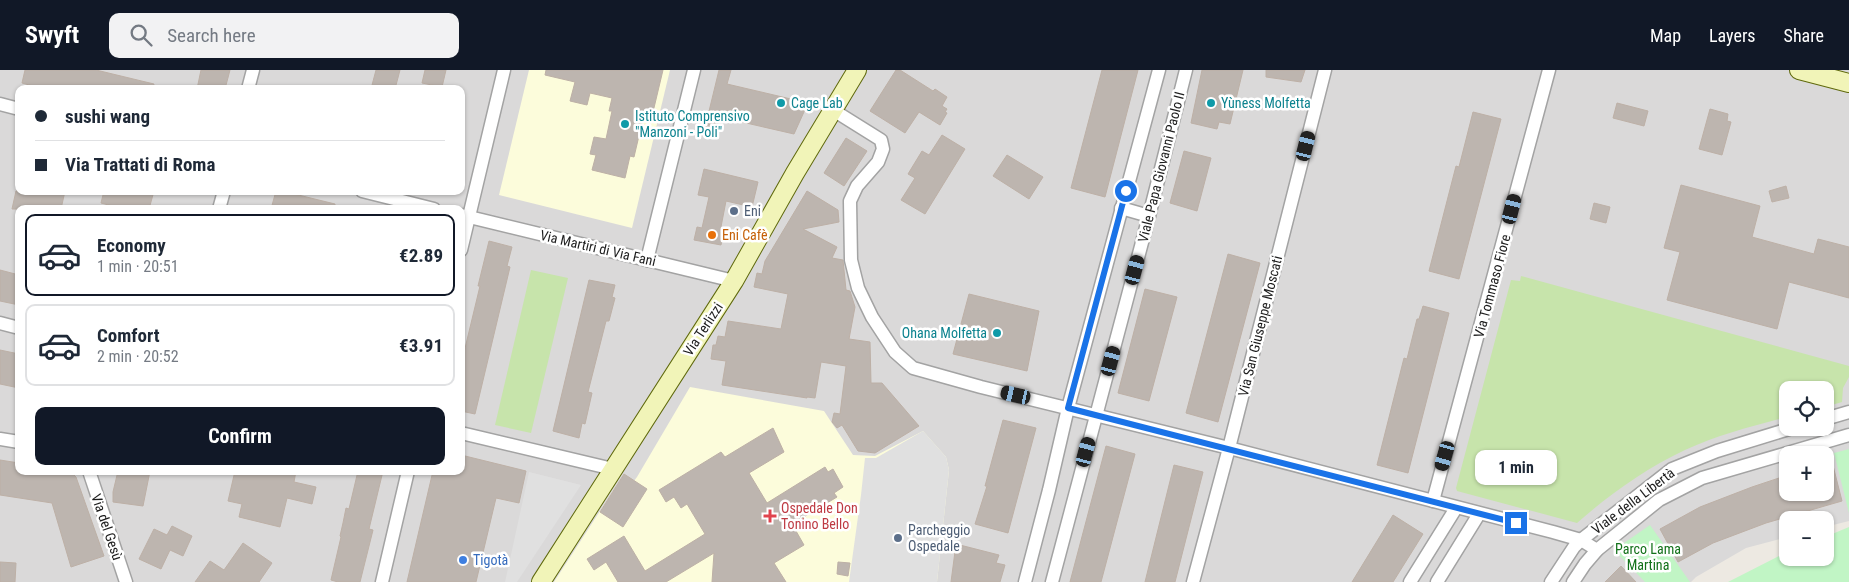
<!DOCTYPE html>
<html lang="en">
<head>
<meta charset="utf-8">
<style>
	:root { --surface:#fff; --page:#f2f2f3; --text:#1f2937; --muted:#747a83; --line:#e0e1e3; --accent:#111827 }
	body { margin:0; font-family:"Roboto Condensed",sans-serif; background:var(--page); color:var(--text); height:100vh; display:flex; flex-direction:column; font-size:19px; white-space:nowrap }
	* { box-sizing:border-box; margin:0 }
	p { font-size:16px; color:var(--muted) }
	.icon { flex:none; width:28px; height:28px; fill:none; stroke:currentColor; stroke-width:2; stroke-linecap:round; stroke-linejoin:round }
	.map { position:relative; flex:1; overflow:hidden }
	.drawer { position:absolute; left:15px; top:135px; width:450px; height:270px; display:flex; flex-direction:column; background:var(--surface); border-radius:10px; box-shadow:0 1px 4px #0004 }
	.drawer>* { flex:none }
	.banner { position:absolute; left:15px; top:15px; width:450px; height:110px; border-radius:10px; box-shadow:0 1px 4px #0004; display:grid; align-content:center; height:110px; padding:0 20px; background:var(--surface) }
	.controls { position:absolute; left:1779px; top:311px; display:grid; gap:10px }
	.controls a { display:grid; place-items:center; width:55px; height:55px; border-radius:10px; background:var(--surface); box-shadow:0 1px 4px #0004; font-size:25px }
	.end { position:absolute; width:22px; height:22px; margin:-11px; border:6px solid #1a73e8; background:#fff; box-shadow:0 0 0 2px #fff }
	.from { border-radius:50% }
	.bubble { position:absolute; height:35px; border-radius:10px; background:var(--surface); box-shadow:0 1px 4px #0004; font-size:16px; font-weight:700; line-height:35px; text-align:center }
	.car { position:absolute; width:15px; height:30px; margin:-15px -8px; border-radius:6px; box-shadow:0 0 4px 1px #0007; background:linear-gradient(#222 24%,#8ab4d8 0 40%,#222 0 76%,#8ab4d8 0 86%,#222 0) }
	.banner b { display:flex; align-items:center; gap:18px; height:48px; font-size:19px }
	.banner b+b { border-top:1px solid var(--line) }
	.banner i { width:12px; height:12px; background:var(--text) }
	ul { padding:9px 0 0; list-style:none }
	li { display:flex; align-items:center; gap:15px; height:82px; margin:0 10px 8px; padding:0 10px; border:2px solid var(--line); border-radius:10px }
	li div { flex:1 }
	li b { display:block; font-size:19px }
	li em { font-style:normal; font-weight:700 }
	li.active { border-color:var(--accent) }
	li>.icon { width:45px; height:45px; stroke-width:1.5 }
	.primary-button { display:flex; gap:10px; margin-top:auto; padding:10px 20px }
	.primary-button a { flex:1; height:58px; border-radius:10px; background:var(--accent); color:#fff; font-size:20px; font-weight:700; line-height:58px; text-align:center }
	header { display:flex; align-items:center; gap:30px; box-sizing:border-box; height:70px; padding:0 25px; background:var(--accent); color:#fff }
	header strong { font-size:24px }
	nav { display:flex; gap:28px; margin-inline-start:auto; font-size:18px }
	.search { width:350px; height:45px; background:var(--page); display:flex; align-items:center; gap:12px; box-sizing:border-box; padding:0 18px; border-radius:10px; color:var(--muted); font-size:19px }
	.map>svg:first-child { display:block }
	.residential { fill:#dad9d9; fill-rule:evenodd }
	.education { fill:#fcfcdb }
	.grass { fill:#c7e4ab }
	.park { fill:#c1f5c5 }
	.parking { fill:#e0e0e0 }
	.building { fill:#bdb5af; stroke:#bdb0a6 }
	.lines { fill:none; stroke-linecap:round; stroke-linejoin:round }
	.street-casing { stroke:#a3a3a3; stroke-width:15 }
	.secondary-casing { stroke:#5f690c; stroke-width:20 }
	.street { stroke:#fff; stroke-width:12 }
	.secondary { stroke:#f1f4b8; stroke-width:18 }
	.route { stroke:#1a73e8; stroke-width:6 }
	.culture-dot { fill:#0f9aa8; stroke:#fff; stroke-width:2 }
	.service-dot { fill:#5c6f8a; stroke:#fff; stroke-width:2 }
	.food-dot { fill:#e8710a; stroke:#fff; stroke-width:2 }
	.health-dot { fill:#e0444e; stroke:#fff; stroke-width:2 }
	.shop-dot { fill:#3f7fe0; stroke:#fff; stroke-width:2 }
	.labels { text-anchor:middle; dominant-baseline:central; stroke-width:5; stroke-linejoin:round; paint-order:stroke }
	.culture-label { font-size:14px; fill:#0d838f; stroke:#fff; text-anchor:start }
	.street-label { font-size:14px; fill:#1c1c1c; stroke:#fff }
	.service-label { font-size:14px; fill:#4e5e75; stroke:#fff; text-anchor:start }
	.food-label { font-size:14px; fill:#c56008; stroke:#fff; text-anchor:start }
	.health-label { font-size:14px; fill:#be3a42; stroke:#fff; text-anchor:start }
	.park-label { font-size:14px; fill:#13711a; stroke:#fff }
	.shop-label { font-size:14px; fill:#366cbe; stroke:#fff; text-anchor:start }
</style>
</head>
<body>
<header>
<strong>Swyft</strong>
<div class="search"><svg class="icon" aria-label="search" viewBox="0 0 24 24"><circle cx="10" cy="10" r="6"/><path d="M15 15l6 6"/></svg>Search here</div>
<nav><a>Map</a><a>Layers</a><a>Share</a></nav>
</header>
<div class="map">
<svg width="1849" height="512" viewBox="0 0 1849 512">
	<rect width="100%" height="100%" fill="#ede9e2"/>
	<path class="residential" d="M0,0H1849V451L1825,457V450H1788L1787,467L1746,478L1696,507L1691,512H0ZM19,19H461V121H19ZM19,139H461V401H19ZM1788,320H1825V358H1788ZM1788,385H1825V422H1788Z"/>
	<g class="education">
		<path d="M529,0H670L632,158L499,125Z"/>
		<path d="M690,317L824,341L853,385L875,386L923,361L946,387L949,400L937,512H554L624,404L634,411L637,407Z"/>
	</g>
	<g class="grass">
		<path d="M531,200L568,208L531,363L495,355Z"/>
		<path d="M1521,206L1849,296V307L1843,318L1842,332L1825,337V320H1788L1787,347C1753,356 1718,365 1685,380C1645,399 1610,424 1577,453L1457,421L1456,418L1511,210L1520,211Z"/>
	</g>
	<g class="park">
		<path d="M1849,379V443L1834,383Z"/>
		<path d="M1650,455L1690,512H1645L1614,480Z"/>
		<path d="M1849,457V512H1728L1787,482L1788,488H1825V467Z"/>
	</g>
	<g class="parking">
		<path d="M923,361L946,387L949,400L937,512H849L861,425L865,388H876Z"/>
		<path d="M529,402L581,415L517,512H505Z"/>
	</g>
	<g class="building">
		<path d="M25,0H96L154,14L153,19H44L22,13Z"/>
		<path d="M201,0H230L225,19H197Z"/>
		<path d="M376,0H400L395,19H371Z"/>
		<path d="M425,0H446L442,17L422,13Z"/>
		<path d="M546,0H663L653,42L645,40L634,87L630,86L625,108L592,100L596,85L590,84L594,67L606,69L612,41H609L612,28L590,23L587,35L570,31L575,12L545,5Z"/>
		<path d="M719,0H731L727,14L808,33L794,64L720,47L715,65L704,62Z"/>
		<path d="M896,0H900L933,21L935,19L947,27L942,36L947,39L945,42L947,43L940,55L919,42L905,63L870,41Z"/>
		<path d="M1102,0H1138L1105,127L1071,118Z"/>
		<path d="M1202,0H1243L1230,54L1219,52L1217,59L1191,53Z"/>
		<path d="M1266,0H1305L1301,12L1266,7Z"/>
		<path d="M1617,33L1648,41L1644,56L1613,48Z"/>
		<path d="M1710,39L1728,44L1727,51L1731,52L1722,85L1699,79Z"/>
		<path d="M1473,42L1501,49L1459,209L1429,201L1456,96L1459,97Z"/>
		<path d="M942,65L965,79L925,144L901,130L915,108L908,104L922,81L929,85Z"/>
		<path d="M846,68L867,81L844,116L824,103Z"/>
		<path d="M1184,81L1211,88L1197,141L1170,133Z"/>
		<path d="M1007,85L1043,107L1029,129L993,106Z"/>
		<path d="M704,99L758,112L752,137L726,131L720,162H724L721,175L694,170L697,157L702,158L709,127L698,125Z"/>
		<path d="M1681,115L1760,136L1752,167L1814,184L1818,169L1849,177V228L1789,212L1777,259L1667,230L1680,182L1664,178Z"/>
		<path d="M1786,116L1789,128L1772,132L1769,121Z"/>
		<path d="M16,121H65L61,139H12Z"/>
		<path d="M104,121H154L149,139H124L101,133Z"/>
		<path d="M276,121H282L335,134V139H271Z"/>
		<path d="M807,121L838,140L839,152L803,159L837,177L832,188L843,190L846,220L850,221L855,237L849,269L870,272L871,313H882L919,356L875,383L858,381L842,355L837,358L832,352L834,343L840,344L846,296L821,292L815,328L807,327V328L722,315L726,291L711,289L713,275H716L718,266L725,267L728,251L781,259L788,224L754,217L757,203L762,204L765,191Z"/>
		<path d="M1594,133L1610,137L1606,153L1590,149Z"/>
		<path d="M489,171L512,177L507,196L510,197L475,344L461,341V295L480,216H478Z"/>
		<path d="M1228,184L1260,193L1218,352L1186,343Z"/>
		<path d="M0,200L19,205V235L0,231Z"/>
		<path d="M589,210L615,215L612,227L615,228L609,251H606L588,322L592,323L585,354L582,353L579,368L553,361Z"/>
		<path d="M1145,219L1177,227L1149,331L1118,323Z"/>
		<path d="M969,224L1039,241L1027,301L953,284Z"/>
		<path d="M1423,236L1449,243L1408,403L1377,395L1404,288L1407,289L1417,249H1419Z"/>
		<path d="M0,280L19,284V318L0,314Z"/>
		<path d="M1003,350L1036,358L1008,463L975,454L987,416H985Z"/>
		<path d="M773,358L784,382L749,403L767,433L825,397L828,402L833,399L843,417L834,423L837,427L792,454L804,475L774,493L786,512H712L714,483L666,512H618L606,492L594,500L587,489L624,466L645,501L705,464L687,434L681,438L674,427L666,432L659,420L721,382L725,387Z"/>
		<path d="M1106,376L1135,384L1101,512H1070Z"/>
		<path d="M1829,380L1842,431L1766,453L1713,473L1678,492L1660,459L1700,437L1752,417L1788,405V422H1825V381Z"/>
		<path d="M461,385L526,401L519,433L496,428L476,512H407L433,401H461Z"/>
		<path d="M0,390L19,393V401L72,403L76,407L104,486L71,497L52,433L0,425Z"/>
		<path d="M1174,395L1203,402L1175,512H1145Z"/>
		<path d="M118,401H150L143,436L113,432V422Z"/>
		<path d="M235,401H296L294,412L316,417L312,434L287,428L280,457L239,447L242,434L228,431Z"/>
		<path d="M358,401H383L369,459L373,460L360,512H338L331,510L341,467L340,466L343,453L346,438L349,439Z"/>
		<path d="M624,404L647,419L623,457L600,442Z"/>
		<path d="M1393,445L1423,464L1393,512H1352Z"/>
		<path d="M172,456L192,466L183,486L170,480L161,499L139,489L154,459L167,465Z"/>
		<path d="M243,473L272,493L259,512H195L210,491L224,500Z"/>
		<path d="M956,474L999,485L996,493L1005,495L1000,512H951Z"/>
		<path d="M0,492L16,493L15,512H0Z"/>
		<path d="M838,492L850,493L848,506L837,504Z"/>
		<path d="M1621,496L1636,512H1605Z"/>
	</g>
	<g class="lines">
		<g class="street-casing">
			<g id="street">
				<path d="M248,19L253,0"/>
				<path d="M0,34L19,39"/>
				<path d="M833,40L881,70L883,79L878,92L857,116L850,131L851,190L858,218L872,247L895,282L913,298L981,317L1229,378L1553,462L1581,470L1597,480"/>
				<path d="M362,121L434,139"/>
				<path d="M1121,138L1149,146"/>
				<path d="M219,139L224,121"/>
				<path d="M461,145L734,211"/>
				<path d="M461,180L504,0"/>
				<path d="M647,190L694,0"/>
				<path d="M0,253L19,258"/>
				<path d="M1825,349L1849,342"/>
				<path d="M461,363L613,399"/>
				<path d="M0,369L19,372"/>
				<path d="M89,401L126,512"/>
				<path d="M1433,431L1549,0"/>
				<path d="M382,512L408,401"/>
				<path d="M1025,512L1049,420L1068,338L1159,0"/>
				<path d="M1052,512L1149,146L1186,0"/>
				<path d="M1193,512L1229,378L1325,0"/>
				<path d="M1410,512L1456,438"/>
				<path d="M1437,512L1479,444"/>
				<path d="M1551,512L1574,477L1581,470L1672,399L1717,381L1792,358"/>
				<path d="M1573,512L1585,494L1597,480L1659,430L1702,408L1849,365"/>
			</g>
		</g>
		<g class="secondary-casing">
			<g id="secondary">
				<path d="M1799,0L1849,13"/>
				<path d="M541,512L734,211L795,103L857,0"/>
			</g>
		</g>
		<use href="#street" class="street"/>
		<use href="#secondary" class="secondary"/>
	</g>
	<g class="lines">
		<path class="route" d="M1126,121L1068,338L1516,453"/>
	</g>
	<g class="culture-dot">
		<circle cx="781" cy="33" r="5"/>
		<circle cx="1211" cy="33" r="5"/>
		<circle cx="625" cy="54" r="5"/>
		<circle cx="997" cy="263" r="5"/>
	</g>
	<g class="service-dot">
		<circle cx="734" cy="141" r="5"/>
		<circle cx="898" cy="468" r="5"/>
	</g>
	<circle class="food-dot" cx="712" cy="165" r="5"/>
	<path class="health-dot" d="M767.5 438.5h5v5h5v5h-5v5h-5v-5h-5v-5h5z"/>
	<circle class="shop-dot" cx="463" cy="490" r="5"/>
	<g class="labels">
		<g class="culture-label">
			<text x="791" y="33">Cage Lab</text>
			<text x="1221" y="33">Yùness Molfetta</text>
			<text x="635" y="46">Istituto Comprensivo<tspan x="635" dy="16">"Manzoni - Poli"</tspan></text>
			<text x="987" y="263" text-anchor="end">Ohana Molfetta</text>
		</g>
		<g class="street-label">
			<text transform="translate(1161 97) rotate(-76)">Viale Papa Giovanni Paolo II</text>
			<text transform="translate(598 178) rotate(13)">Via Martiri di Via Fani</text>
			<text transform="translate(1492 216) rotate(-75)">Via Tommaso Fiore</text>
			<text transform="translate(1260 256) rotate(-76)">Via San Giuseppe Moscati</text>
			<text transform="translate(703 259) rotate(-57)">Via Terlizzi</text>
			<text transform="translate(1633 431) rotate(-37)">Viale della Libertà</text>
			<text transform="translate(107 457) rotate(71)">Via del Gesù</text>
		</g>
		<g class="service-label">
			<text x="744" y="141">Eni</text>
			<text x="908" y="460">Parcheggio<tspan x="908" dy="16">Ospedale</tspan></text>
		</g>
		<g class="food-label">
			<text x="722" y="165">Eni Cafè</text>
		</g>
		<g class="health-label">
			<text x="781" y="438">Ospedale Don<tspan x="781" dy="16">Tonino Bello</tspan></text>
		</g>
		<g class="park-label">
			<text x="1648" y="479">Parco Lama<tspan x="1648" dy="16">Martina</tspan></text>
		</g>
		<g class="shop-label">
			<text x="473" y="490">Tigotà</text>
		</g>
	</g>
</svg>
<div class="controls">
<a><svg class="icon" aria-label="locate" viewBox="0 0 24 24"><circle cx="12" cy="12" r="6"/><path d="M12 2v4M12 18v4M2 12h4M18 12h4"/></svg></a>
<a>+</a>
<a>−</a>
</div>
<i class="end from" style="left:1126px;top:121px"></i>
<i class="end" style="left:1516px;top:453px"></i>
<div class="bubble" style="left:1475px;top:380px;width:82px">1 min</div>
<i class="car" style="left:1306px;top:76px;rotate:14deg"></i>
<i class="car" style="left:1512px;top:139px;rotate:14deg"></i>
<i class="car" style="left:1135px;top:200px;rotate:15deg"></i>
<i class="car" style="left:1111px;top:291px;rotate:15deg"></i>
<i class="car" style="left:1016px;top:325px;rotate:283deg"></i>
<i class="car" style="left:1086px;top:382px;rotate:15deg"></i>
<i class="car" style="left:1445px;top:386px;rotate:196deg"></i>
<div class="banner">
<b><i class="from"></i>sushi wang</b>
<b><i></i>Via Trattati di Roma</b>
</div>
<section class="drawer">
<ul>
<li class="active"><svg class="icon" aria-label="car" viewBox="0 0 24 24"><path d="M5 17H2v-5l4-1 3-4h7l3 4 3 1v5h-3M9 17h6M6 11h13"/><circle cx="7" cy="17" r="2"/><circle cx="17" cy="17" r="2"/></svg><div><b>Economy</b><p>1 min · 20:51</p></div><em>€2.89</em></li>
<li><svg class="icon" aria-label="car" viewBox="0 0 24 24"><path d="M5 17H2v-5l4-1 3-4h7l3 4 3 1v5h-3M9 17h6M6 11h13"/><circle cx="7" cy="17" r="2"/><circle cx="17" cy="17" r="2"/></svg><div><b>Comfort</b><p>2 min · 20:52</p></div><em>€3.91</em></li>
</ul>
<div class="primary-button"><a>Confirm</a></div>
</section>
</div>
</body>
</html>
